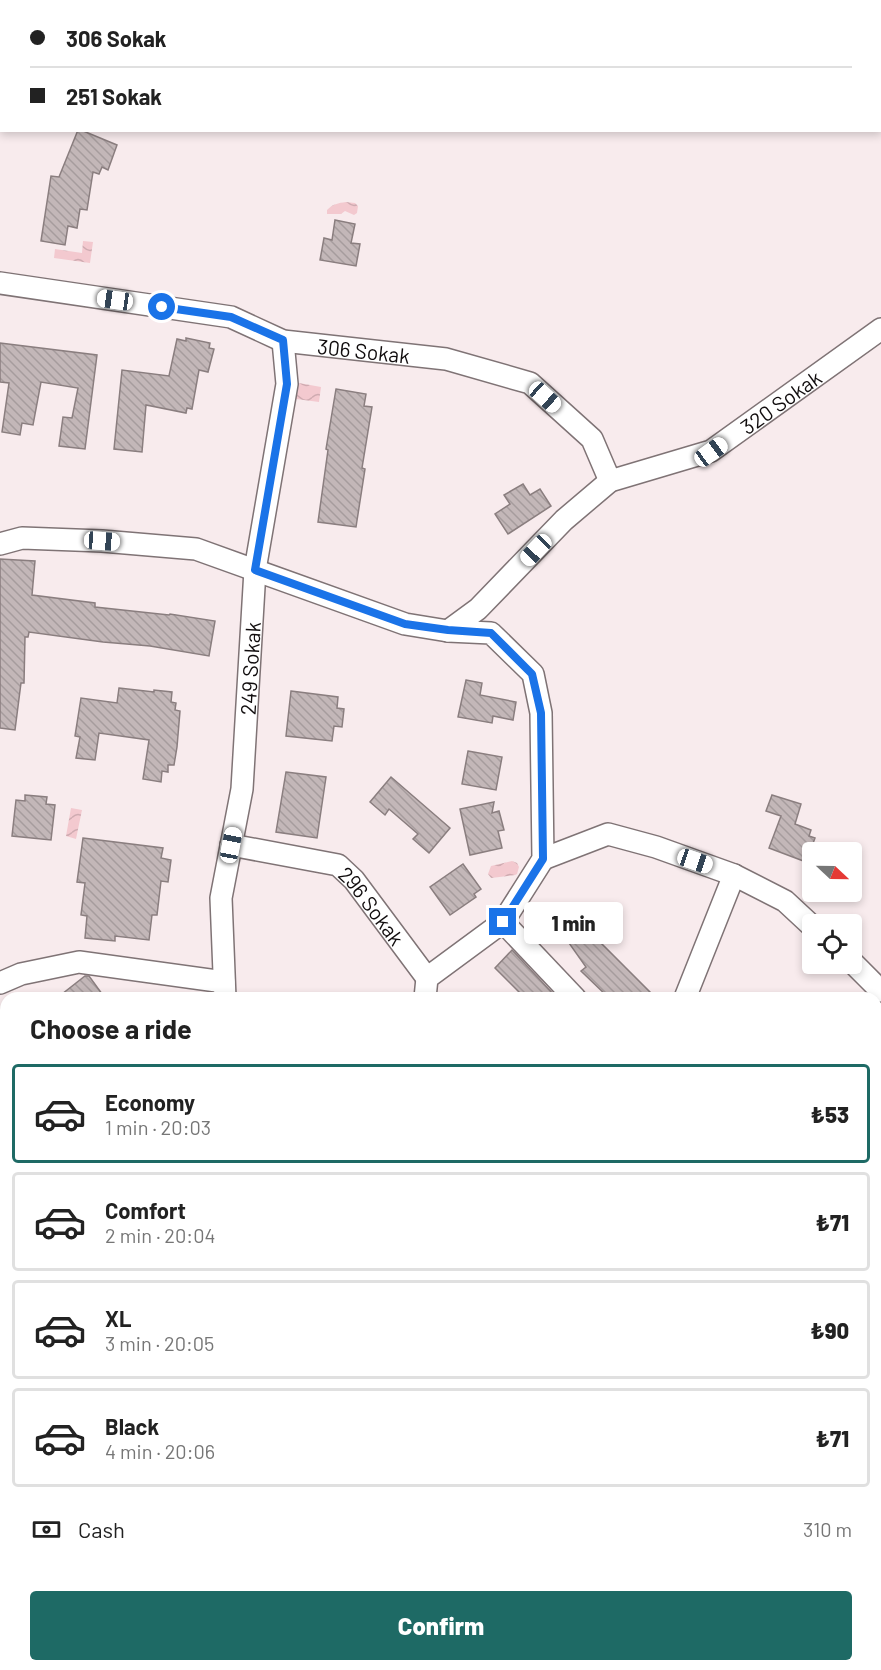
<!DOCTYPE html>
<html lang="en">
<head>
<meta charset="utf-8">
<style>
	:root { --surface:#fff; --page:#f2f2f2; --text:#222; --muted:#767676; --line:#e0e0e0; --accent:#1e6a65 }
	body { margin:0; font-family:Barlow,sans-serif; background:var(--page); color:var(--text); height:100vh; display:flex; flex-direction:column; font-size:22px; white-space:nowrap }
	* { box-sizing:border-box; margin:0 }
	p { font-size:20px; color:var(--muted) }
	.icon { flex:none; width:33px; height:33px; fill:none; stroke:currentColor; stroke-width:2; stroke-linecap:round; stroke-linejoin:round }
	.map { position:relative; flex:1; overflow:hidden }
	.drawer { position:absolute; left:0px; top:992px; width:882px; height:680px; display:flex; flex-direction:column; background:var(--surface); border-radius:18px 18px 0 0; box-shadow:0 3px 9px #0003 }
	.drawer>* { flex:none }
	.hud { position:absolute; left:0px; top:0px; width:882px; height:132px; box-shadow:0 3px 9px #0003; display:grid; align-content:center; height:132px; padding:0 30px; background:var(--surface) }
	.needle { width:39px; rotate:112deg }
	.tools { position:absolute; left:802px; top:842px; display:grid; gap:12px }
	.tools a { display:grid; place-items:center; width:60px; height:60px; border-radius:6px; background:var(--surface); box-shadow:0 3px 9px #0003; font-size:30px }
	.end { position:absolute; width:27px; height:27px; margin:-14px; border:8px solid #1a73e8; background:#fff; box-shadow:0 0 0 3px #fff }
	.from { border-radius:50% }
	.bubble { position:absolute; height:42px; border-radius:6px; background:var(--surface); box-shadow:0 3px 9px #0003; font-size:20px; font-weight:800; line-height:42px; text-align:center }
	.car { position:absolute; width:18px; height:36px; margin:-18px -9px; border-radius:8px; box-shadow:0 0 4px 2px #0007; background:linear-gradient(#fff 24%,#345 0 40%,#fff 0 76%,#345 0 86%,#fff 0) }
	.hud b { display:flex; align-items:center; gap:21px; height:57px; font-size:22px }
	.hud b+b { border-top:2px solid var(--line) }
	.hud i { width:15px; height:15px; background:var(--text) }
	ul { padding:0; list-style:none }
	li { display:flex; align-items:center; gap:18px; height:99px; margin:0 12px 9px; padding:0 18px; border:3px solid var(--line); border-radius:6px }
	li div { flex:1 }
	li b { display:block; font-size:22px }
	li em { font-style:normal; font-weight:800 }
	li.active { border-color:var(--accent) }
	li>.icon { width:54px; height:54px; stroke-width:1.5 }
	h2 { padding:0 30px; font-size:27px; line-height:72px }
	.pay { display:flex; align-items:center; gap:15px; height:66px; padding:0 30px; font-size:22px }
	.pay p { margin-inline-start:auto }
	.action { display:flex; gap:12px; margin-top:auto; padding:12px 30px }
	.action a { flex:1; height:69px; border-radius:6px; background:var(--accent); color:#fff; font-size:24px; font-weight:800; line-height:69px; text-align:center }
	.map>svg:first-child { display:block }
	.water { fill:url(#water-waves) }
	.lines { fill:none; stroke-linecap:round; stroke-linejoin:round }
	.stream { stroke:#f3c9cf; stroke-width:6 }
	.building { fill:url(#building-back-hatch); stroke:#8a7e7f; stroke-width:1.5 }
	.street-casing { stroke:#7f7375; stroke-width:24 }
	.street { stroke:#fff; stroke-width:21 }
	.route { stroke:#1a73e8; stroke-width:8 }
	.labels { text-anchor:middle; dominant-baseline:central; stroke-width:6; stroke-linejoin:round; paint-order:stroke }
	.street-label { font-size:21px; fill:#100c0d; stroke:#fff }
</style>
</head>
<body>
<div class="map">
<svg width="881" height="1670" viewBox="0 0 881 1670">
	<defs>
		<pattern id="water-waves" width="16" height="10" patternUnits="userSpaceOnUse" patternTransform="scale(1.5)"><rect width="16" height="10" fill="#f3c9cf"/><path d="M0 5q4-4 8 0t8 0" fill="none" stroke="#cfabb1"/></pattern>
		<pattern id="building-back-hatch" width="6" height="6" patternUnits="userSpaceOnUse" patternTransform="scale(1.5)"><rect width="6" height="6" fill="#c3b7b8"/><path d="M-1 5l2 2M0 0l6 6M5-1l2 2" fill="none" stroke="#a69c9d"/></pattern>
	</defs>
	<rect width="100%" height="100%" fill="#f8ebed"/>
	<g class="water">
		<path d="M346,202L355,203L358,206L357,213L354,215L345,211L341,214H327V210C333,204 338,203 346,202Z"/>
		<path d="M83,241L93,242L90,263L54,258L55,249L82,253Z"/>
		<path d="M299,383L321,387L319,402L296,399Z"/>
		<path d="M71,808L82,810L76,839L66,836Z"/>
		<path d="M512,861L517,863L519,867L517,874L515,875L491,878L488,874L491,866Z"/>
	</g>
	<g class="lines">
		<g class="stream">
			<path d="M0,1418L6,1416"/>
			<path d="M828,1665L833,1670"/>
		</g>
	</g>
	<g class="building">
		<path d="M78,130H81L117,145L108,170L102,167L99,174L93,172L87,210L80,209L77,228L68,226L65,245L41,241L51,176L59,177Z"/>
		<path d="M335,220L355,224L351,243L360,244L356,266L320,260L324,238L332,240Z"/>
		<path d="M186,338L210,343L209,348L214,349L208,372L199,370L192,409L187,408L186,413L146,405L142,452L114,449L122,370L169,376L177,339L186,341Z"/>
		<path d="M0,343L97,355L85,449L59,446L63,417L72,418L78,388L41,382L33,425L22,423L20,435L2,432L9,383L0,382Z"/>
		<path d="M336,389L366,394L364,406L372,407L362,468L365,469L356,527L318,522L328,450L326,449Z"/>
		<path d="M523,484L530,495L540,489L551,506L508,534L495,514L510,504L504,495Z"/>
		<path d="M0,559L35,561L32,595L95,603V607L169,615L170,614L215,621L209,656L150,646L103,642L29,632L28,637H25L24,683H21L15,730L0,728Z"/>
		<path d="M466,680L482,683L480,695L516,702L513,720L493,716L492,723L458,717Z"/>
		<path d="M119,688L154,692V690L172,692L171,702L176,703L175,710L180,711L177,747L174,765H168V772L162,771L161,782L143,779L149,740L99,733L95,760L76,758L80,737L75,736L81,698L117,703Z"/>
		<path d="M291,691L338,697L337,708L344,709L342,727L334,726L332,741L286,736Z"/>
		<path d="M468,751L502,757L496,790L462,784Z"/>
		<path d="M286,772L326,777L317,838L276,832Z"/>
		<path d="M391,777L450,828L429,853L413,839L418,834L389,809L385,815L370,802Z"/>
		<path d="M25,795L47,797L46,804L55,805L51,840L12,836L16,800L25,801Z"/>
		<path d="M772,795L801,804L795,824L811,830L809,836L815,838L806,862L769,848L781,816L766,811Z"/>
		<path d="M494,802L492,813L499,811L504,830L498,831L502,848L470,855L460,809Z"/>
		<path d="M83,838L163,848L161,858L171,860L168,882L161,881L157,915H152L149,940L115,936V941L85,938L87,916L81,915L85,883L77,882Z"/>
		<path d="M463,864L481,889L474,894L476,897L450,915L430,887Z"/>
		<path d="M581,910L600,936L596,938L656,998H609L581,971L586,967L557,926Z"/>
		<path d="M512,950L557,998H525L495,968Z"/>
		<path d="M85,976H89L105,998H57Z"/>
	</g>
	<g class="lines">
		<g class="street-casing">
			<g id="street">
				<path d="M50,2L53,0"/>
				<path d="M0,33L2,32"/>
				<path id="s1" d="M0,283L231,317L283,341L446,359L530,383L592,439L610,481"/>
				<path d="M0,544L22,538L102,541L196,549L405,624L448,631L491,633L533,674L541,713L543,859L503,922L427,978L425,998"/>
				<path id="s2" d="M448,631L478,609L564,520L610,481L711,451L881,329"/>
				<path id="s3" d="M231,845L338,865L354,880L427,978"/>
				<path d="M543,859L608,834L656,847L734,875L785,901L813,927"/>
				<path d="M503,922L575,998"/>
				<path d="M852,962L881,991"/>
				<path d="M0,983L21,974L79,962L224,982"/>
				<path id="s4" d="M225,998L221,898L242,789L255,570L287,384L283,341"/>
				<path d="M685,998L734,875"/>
				<path d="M0,1056L6,1063"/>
				<path d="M876,1288L881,1301"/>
				<path d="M876,1444L881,1423"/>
				<path d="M0,1456L6,1454"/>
				<path d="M876,1593L881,1595"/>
				<path d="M56,1670L57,1665"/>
				<path d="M106,1670L107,1665"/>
				<path d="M615,1670L617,1665"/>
			</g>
		</g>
		<use href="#street" class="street"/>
	</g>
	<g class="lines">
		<path class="route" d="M162,307L231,317L283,340L287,384L255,570L405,624L448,630L491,633L532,674L541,713L543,859L503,922"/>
	</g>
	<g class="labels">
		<g class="street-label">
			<text stroke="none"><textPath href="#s1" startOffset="372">306 Sokak</textPath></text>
			<text stroke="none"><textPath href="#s2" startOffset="412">320 Sokak</textPath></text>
			<text stroke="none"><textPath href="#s4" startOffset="332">249 Sokak</textPath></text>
			<text stroke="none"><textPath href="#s3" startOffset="162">296 Sokak</textPath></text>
		</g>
	</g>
</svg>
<div class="tools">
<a><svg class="needle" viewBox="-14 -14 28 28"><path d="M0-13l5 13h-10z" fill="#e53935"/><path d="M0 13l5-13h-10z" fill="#767676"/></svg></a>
<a><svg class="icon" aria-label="locate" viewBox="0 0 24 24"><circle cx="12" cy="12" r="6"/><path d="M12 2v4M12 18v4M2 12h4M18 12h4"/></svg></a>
</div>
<i class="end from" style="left:162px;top:307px"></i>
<i class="end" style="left:503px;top:922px"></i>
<div class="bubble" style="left:524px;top:902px;width:99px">1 min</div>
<i class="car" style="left:115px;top:300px;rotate:278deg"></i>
<i class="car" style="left:545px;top:397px;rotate:132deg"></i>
<i class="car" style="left:711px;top:452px;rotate:54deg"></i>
<i class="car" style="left:102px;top:541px;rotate:94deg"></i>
<i class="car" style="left:536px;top:550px;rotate:224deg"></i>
<i class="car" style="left:231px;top:845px;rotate:11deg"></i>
<i class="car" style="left:695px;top:861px;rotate:109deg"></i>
<div class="hud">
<b><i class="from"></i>306 Sokak</b>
<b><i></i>251 Sokak</b>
</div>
<section class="drawer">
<h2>Choose a ride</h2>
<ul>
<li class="active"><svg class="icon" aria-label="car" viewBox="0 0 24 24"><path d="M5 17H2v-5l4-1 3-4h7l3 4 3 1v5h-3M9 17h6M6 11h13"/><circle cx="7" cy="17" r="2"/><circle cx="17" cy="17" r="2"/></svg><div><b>Economy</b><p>1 min · 20:03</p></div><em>₺53</em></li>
<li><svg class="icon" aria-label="car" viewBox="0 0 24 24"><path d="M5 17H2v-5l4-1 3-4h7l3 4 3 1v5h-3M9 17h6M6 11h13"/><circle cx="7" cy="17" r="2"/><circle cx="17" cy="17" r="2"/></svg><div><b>Comfort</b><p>2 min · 20:04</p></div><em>₺71</em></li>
<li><svg class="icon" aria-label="car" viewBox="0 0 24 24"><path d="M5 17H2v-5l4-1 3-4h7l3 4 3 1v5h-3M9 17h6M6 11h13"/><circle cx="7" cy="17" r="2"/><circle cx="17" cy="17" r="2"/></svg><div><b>XL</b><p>3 min · 20:05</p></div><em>₺90</em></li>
<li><svg class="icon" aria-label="car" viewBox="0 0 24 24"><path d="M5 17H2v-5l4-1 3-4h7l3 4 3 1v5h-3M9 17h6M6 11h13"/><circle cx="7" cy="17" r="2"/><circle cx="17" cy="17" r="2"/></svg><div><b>Black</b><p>4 min · 20:06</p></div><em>₺71</em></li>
</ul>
<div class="pay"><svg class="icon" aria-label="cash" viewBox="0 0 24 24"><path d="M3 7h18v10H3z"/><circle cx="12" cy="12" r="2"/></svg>Cash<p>310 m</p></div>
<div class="action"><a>Confirm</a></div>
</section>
</div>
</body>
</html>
